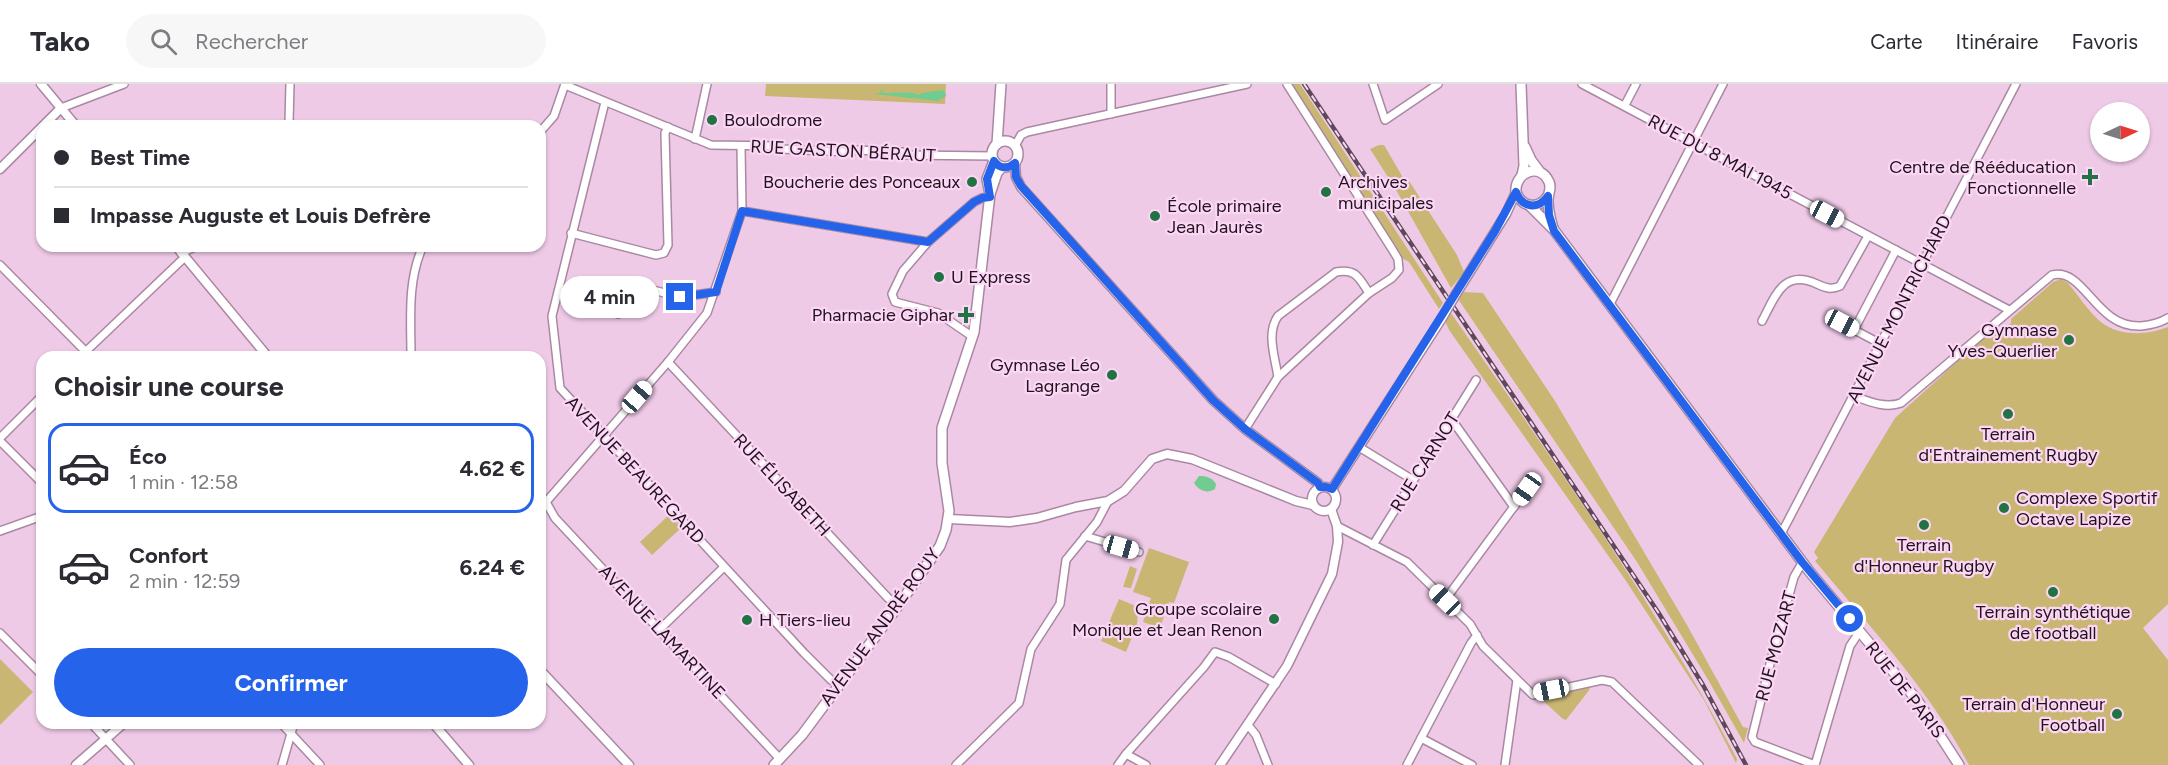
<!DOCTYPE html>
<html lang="fr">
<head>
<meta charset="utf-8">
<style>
	:root { --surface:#fff; --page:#f7f7f7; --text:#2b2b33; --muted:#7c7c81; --line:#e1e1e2; --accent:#2563eb }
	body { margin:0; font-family:Figtree,sans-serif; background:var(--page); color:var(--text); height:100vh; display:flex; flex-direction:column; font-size:22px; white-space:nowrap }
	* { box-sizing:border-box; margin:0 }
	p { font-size:20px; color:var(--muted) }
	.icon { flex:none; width:33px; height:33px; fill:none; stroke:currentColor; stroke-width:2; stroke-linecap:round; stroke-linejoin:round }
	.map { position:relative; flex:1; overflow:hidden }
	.panel { position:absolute; left:36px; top:267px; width:510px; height:378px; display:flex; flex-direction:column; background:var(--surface); border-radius:18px; box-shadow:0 2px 4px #0004 }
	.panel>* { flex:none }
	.top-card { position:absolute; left:36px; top:36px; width:510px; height:132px; border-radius:18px; box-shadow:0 2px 4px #0004; display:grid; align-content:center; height:132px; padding:0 18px; background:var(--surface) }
	.needle { width:39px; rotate:86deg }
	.fabs { position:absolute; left:2090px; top:18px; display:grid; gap:12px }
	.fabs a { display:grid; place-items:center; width:60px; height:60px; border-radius:50%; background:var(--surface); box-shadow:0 2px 4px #0004; font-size:30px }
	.end { position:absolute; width:27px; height:27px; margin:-14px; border:8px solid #2563eb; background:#fff; box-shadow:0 0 0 3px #fff }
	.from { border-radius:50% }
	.bubble { position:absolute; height:42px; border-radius:21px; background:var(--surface); box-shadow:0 2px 4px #0004; font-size:20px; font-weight:700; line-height:42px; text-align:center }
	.car { position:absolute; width:18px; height:36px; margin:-18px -9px; border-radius:8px; box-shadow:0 0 4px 2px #0007; background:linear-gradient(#fff 24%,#345 0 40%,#fff 0 76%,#345 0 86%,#fff 0) }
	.top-card b { display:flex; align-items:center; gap:21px; height:57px; font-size:22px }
	.top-card b+b { border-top:2px solid var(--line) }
	.top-card i { width:15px; height:15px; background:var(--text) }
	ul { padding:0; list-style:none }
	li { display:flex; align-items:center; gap:18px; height:90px; margin:0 12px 9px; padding:0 6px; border:3px solid transparent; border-radius:18px }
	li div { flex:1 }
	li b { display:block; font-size:22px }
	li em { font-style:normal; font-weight:700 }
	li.active { border-color:var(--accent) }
	li>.icon { width:54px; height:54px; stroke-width:1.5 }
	h2 { padding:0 18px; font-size:27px; line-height:72px }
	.cta { display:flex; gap:12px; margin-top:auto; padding:12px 18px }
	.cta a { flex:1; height:69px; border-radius:36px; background:var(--accent); color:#fff; font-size:24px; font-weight:700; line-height:69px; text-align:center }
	header { display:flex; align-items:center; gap:36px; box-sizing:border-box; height:84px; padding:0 30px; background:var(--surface); border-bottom:2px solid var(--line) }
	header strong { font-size:28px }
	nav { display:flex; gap:33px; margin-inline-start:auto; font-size:21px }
	.search { width:420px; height:54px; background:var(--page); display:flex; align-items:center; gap:15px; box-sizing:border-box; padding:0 21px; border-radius:33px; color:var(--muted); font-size:22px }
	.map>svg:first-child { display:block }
	.green { fill:#cab673 }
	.water { fill:#72cb8f }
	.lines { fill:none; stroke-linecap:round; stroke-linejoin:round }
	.minor-casing { stroke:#aa88a3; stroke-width:10 }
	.tertiary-casing { stroke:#aa88a3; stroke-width:11 }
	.secondary-casing { stroke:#aa88a3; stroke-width:12 }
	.minor { stroke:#fff; stroke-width:7 }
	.tertiary { stroke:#fff; stroke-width:8 }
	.secondary { stroke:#fff; stroke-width:9 }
	.rail-casing { stroke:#5d4959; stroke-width:4.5 }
	.rail { stroke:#fcd7f5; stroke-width:2; stroke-dasharray:7; stroke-linecap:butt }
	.tertiary-bridge-casing { stroke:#aa88a3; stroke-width:11; stroke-linecap:butt }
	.tertiary-bridge { stroke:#fff; stroke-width:8 }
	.route { stroke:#2563eb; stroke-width:8 }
	.poi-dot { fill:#227243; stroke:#fcd7f5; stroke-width:2 }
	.labels { text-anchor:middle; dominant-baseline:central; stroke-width:4.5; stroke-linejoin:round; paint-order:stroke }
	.poi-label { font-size:18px; fill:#20131e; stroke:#fcd7f5; text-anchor:end }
	.street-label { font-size:18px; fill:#20131e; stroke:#fcd7f5 }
</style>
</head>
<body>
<header>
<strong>Tako</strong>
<div class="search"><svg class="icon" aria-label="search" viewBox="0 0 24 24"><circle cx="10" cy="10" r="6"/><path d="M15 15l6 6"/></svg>Rechercher</div>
<nav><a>Carte</a><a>Itinéraire</a><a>Favoris</a></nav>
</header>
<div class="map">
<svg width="2168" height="681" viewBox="0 0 2168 681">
	<rect width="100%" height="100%" fill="#efcae7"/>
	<g class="green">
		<path d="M766,0H946L945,20L765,12Z"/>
		<path d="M1289,0H1300L1443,219L1439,225L1409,178L1402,174Z"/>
		<path d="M1379,61H1384L1405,97H1409L1457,171L1464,188L1451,204L1395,104L1370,65Z"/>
		<path d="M2061,195L2068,199C2078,211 2088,227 2101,238C2119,253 2148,251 2168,243V520L2143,544L2168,576V681H1969C1929,605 1869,542 1815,477L1818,474L1814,468L1895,334L1991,247L2005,244L2011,239V235L2053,198Z"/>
		<path d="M1463,208L1483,209L1555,317L1687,541L1743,643L1748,644L1744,659L1710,599L1637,478L1458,215Z"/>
		<path d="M1451,229C1551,374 1655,518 1737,675L1736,679L1704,616L1624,494L1449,246L1445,237Z"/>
		<path d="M669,431L681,444L652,471L640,458Z"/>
		<path d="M1149,464L1189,478L1174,519L1169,518L1160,544L1143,538L1151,514L1133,508Z"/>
		<path d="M1130,482L1137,485L1131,504L1123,503Z"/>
		<path d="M1119,515L1138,523L1137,541L1126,568L1101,557Z"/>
		<path d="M0,575L33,608L0,641Z"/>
		<path d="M1588,603L1590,605L1566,636L1563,635L1540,614Z"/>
	</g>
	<g class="water">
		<path d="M882,5L883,9C893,9 913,7 919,11L922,9L942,6L945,8L946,12L938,17L875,10L880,9Z"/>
		<path d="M1199,392C1206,392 1212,393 1216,400L1215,405C1208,410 1199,407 1194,399Z"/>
	</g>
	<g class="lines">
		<g class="minor-casing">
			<g id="minor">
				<path d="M1373,0L1385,36L1438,0"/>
				<path d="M1582,0L2009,226"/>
				<path d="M565,1L711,61L772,62L781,65L850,68L856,66L902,68L907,71L992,72"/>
				<path d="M605,18L552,232L560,304L804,569L831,596L838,600"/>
				<path d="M1626,19L1636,0"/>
				<path d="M61,24L124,0"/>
				<path d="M1111,30V0"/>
				<path d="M283,42L289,39L290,0"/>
				<path d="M540,48L554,32L565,0"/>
				<path d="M695,55L707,0"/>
				<path d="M741,62L742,127L707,229L668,278L546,418L555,434L780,675"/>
				<path d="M1015,62L1021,51L1027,48L1247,0"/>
				<path d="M742,127L928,158"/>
				<path d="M571,149L656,171L664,169L668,161L665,49L668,43"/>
				<path d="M181,169L197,162"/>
				<path d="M0,181L91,273"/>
				<path d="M1610,220L1723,0"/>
				<path d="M618,230L630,226L649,205L680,213L716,208"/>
				<path d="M1830,233L1881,260"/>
				<path d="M1762,237C1775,213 1783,184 1817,200C1826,204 1831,206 1840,202L1868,152"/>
				<path d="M1854,246L1896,166"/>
				<path d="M973,253L938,229L895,218L892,210L903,187L928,158L974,118L982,114L990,113"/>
				<path d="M80,273L185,173"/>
				<path d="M411,273C411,235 407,197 423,162"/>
				<path d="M668,278L888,514L898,522"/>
				<path d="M1278,293C1275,273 1266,249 1278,232L1336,188C1356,184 1359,194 1369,209"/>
				<path d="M1854,312C1868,317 1885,325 1901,319L2052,191C2085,183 2095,244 2141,242C2151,241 2160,239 2168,234"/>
				<path d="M1452,336L1514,423"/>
				<path d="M1245,345L1278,293L1369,209L1392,194L1399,186L1398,175L1392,165L1287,0"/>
				<path d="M0,354L42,312"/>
				<path d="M0,357L42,399"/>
				<path d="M1359,363L1413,396"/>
				<path d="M1337,442L1407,478L1470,540L1483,562L1533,611L1602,596L1612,598L1699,681"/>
				<path d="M0,447L42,432"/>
				<path d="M1781,450L2016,0"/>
				<path d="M1085,452L1139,468"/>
				<path d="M1373,461L1476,296"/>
				<path d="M1802,479L1794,493L1771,576L1752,653L1755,658L1815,681"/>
				<path d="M1445,516L1527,405"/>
				<path d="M660,545L724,483"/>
				<path d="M0,549L42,591"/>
				<path d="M91,639L130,681"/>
				<path d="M281,639L320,681"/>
				<path d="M1248,641L1256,651L1268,681"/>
				<path d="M1421,654L1472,681"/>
				<path d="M1126,670L1204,583L1215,568L1229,573L1276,600"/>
				<path d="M282,681L294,639"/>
				<path d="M956,681L1019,619L1031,565L1060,520L1066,476L1097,438L1108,417"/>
				<path d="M1118,681L1126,670L1146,681"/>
				<path d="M1407,681L1471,559L1477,551"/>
				<path d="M1505,681L1517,596"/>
				<path d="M1815,681L1850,562L1860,547"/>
			</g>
		</g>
		<g class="tertiary-casing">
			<g id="tertiary">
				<path d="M41,0L76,42"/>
				<path d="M43,42L61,24"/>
				<path d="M1015,79L1016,93L1021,103L1213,316L1245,345L1318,399L1320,403"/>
				<path d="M0,85L42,43"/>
				<path d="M176,162L268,273"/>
				<path d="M1456,210L1506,130L1516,108"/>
				<circle cx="1324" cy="415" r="12"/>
				<path d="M1332,405L1442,234"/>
				<path d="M949,435L1010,438L1037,434L1076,423L1108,417L1124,407L1152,375L1167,370L1192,375L1296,417L1313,421"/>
				<path d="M540,586L629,681"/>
				<path d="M433,639L469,681"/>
				<path d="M76,681L124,639"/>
				<path d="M1220,681L1287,582L1332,490L1338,458L1337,442L1331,425"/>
			</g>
		</g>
		<g class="secondary-casing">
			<g id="secondary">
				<path d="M1521,0L1524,82L1522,91"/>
				<circle cx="1005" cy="70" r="13"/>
				<path d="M997,60L1001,0"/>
				<path d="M1525,63L1531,76L1540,88"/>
				<path d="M990,110L987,95L994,77"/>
				<path d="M1548,112C1538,126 1522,124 1516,108C1514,89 1540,77 1549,98C1552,104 1548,109 1548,116C1548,126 1550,134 1553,144"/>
				<path d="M1530,122L1554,146L1809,487L1917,616L1959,681"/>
				<path d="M774,681L802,651L898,522L940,462L946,446L949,427L942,379V344L974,248L990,110L997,89L1002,83"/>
			</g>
		</g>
		<use href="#minor" class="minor"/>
		<use href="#tertiary" class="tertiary"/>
		<use href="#secondary" class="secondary"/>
		<g class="rail-casing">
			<path id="rail" d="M1304,0L1658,528L1703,601L1746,681"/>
		</g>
		<use href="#rail" class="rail"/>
		<g class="tertiary-bridge-casing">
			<path id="tertiary-bridge" d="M1442,234L1456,210"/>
		</g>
		<use href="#tertiary-bridge" class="tertiary-bridge"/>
	</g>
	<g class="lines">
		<path class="route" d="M680,213L716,208L742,127L928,158L974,118L982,114L990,113L987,95L994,77C999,84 1007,86 1015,79L1016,93L1021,102L1213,316L1245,345L1318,399L1320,403H1326L1332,405L1495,147L1516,108C1522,124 1538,126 1548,112L1549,131L1554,147L1802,478L1850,535"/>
	</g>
	<g class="poi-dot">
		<circle cx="712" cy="36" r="6"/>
		<path d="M2087 84h6v6h6v6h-6v6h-6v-6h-6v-6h6z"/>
		<circle cx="972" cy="98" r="6"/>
		<circle cx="1326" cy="108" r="6"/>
		<circle cx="1155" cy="132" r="6"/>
		<circle cx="939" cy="193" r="6"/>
		<path d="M963 222h6v6h6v6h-6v6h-6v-6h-6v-6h6z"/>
		<circle cx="2069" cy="256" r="6"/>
		<circle cx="1112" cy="291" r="6"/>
		<circle cx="2008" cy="330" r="6"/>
		<circle cx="2004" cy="424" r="6"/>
		<circle cx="1924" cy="441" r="6"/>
		<circle cx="2053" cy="508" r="6"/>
		<circle cx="1274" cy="535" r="6"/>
		<circle cx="747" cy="536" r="6"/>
		<circle cx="2117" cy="630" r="6"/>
	</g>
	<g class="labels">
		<g class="poi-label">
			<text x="724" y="36" text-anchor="start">Boulodrome</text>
			<text x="2076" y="83">Centre de Rééducation<tspan x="2076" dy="21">Fonctionnelle</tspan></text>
			<text x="960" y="98">Boucherie des Ponceaux</text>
			<text x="1338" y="98" text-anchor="start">Archives<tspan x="1338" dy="21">municipales</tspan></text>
			<text x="1167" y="122" text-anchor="start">École primaire<tspan x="1167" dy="21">Jean Jaurès</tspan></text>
			<text x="951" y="193" text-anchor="start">U Express</text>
			<text x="954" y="231">Pharmacie Giphar</text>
			<text x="2057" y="246">Gymnase<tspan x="2057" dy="21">Yves-Querlier</tspan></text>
			<text x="1100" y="281">Gymnase Léo<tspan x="1100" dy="21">Lagrange</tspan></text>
			<text x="2008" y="350" text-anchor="middle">Terrain<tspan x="2008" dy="21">d'Entrainement Rugby</tspan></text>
			<text x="2016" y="414" text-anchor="start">Complexe Sportif<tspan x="2016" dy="21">Octave Lapize</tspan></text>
			<text x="1924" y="461" text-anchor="middle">Terrain<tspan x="1924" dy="21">d'Honneur Rugby</tspan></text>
			<text x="1262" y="525">Groupe scolaire<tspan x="1262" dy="21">Monique et Jean Renon</tspan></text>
			<text x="2053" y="528" text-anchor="middle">Terrain synthétique<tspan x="2053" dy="21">de football</tspan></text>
			<text x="759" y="536" text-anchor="start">H Tiers-lieu</text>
			<text x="2105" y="620">Terrain d'Honneur<tspan x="2105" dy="21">Football</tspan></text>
		</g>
		<g class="street-label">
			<text transform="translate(843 67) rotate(3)">RUE GASTON BÉRAUT</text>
			<text transform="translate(1720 73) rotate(28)">RUE DU 8 MAI 1945</text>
			<text transform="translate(1899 225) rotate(-63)">AVENUE MONTRICHARD</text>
			<text transform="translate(1425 378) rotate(-58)">RUE CARNOT</text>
			<text transform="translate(635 386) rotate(47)">AVENUE BEAUREGARD</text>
			<text transform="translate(782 401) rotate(47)">RUE ÉLISABETH</text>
			<text transform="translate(880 543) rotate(-54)">AVENUE ANDRÉ ROUY</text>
			<text transform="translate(662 548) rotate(47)">AVENUE LAMARTINE</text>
			<text transform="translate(1776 562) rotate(-75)">RUE MOZART</text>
			<text transform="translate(1905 606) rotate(52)">RUE DE PARIS</text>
		</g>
	</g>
</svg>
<div class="fabs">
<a><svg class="needle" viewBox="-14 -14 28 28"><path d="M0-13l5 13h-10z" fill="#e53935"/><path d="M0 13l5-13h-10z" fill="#7c7c81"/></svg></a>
</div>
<i class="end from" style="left:1850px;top:535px"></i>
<i class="end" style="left:680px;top:213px"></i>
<div class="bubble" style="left:560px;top:192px;width:99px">4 min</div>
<i class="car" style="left:1827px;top:130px;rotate:118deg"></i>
<i class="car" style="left:1842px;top:239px;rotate:118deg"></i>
<i class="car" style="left:637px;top:313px;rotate:41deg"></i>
<i class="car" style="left:1527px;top:405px;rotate:215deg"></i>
<i class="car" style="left:1121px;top:463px;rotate:106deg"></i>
<i class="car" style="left:1445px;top:516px;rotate:314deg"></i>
<i class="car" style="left:1551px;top:606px;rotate:259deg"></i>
<div class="top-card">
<b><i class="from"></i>Best Time</b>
<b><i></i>Impasse Auguste et Louis Defrère</b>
</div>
<section class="panel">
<h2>Choisir une course</h2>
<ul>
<li class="active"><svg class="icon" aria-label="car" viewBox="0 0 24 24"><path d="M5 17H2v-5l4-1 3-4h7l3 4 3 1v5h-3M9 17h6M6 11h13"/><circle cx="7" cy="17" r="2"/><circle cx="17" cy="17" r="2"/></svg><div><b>Éco</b><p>1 min · 12:58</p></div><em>4.62 €</em></li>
<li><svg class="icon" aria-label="car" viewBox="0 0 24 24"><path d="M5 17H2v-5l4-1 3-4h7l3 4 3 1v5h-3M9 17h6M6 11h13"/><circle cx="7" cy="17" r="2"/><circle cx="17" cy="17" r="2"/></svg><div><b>Confort</b><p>2 min · 12:59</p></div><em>6.24 €</em></li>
</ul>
<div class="cta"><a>Confirmer</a></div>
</section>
</div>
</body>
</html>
